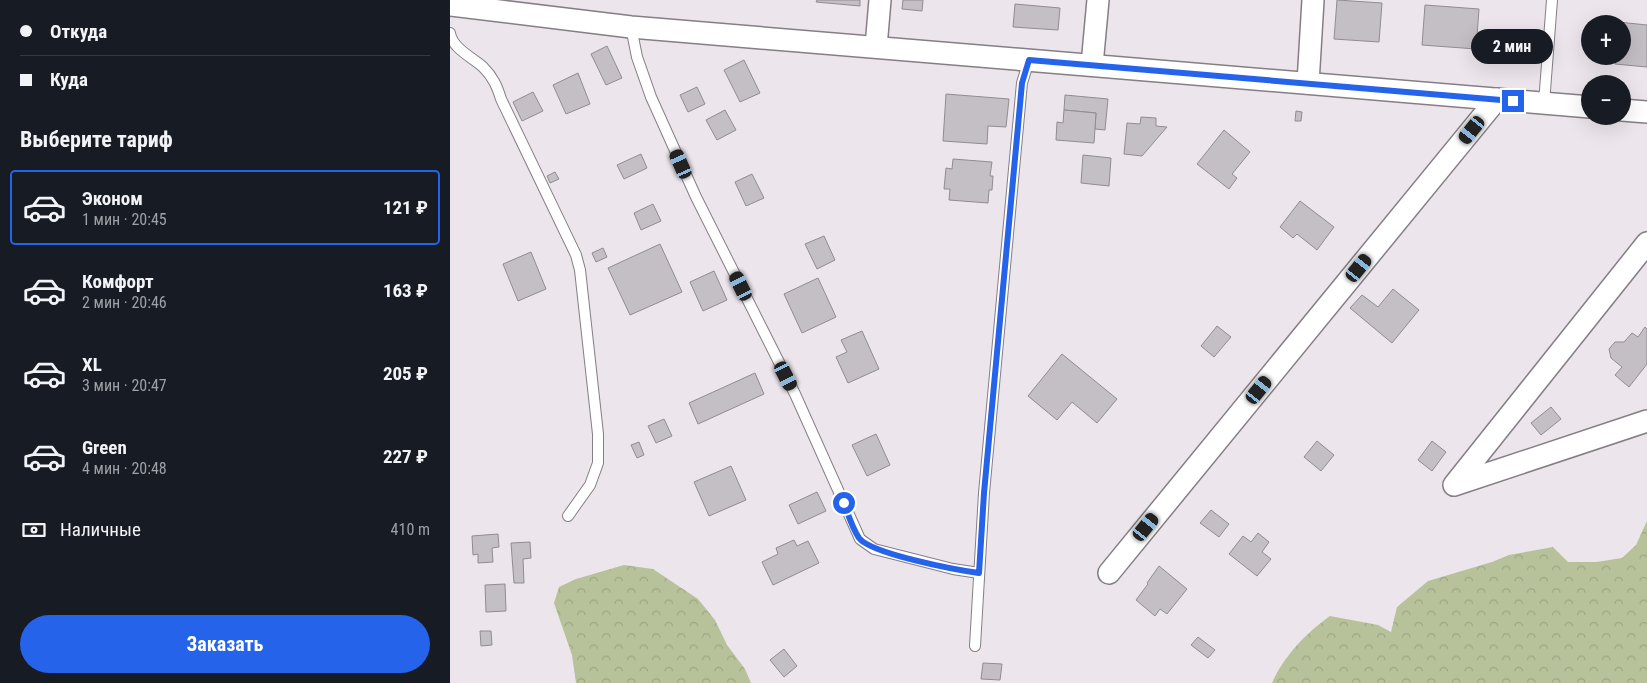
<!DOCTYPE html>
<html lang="ru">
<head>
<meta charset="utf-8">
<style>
	:root { --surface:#171b24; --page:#242831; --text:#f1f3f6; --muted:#9ea1a6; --line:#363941; --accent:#2563eb }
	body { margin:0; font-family:"Roboto Condensed",sans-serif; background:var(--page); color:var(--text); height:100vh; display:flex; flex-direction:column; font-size:19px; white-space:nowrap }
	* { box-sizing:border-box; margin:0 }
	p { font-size:16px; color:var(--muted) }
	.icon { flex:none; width:28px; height:28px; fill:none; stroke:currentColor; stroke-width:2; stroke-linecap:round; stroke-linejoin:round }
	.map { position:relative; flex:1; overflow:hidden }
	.side { display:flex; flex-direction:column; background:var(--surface); width:450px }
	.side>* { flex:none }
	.top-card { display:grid; align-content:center; height:110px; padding:0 20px; background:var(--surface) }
	.tools { position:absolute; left:1131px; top:15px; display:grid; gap:10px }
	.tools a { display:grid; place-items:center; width:50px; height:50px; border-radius:50%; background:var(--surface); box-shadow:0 5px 20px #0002; font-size:25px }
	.end { position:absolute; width:22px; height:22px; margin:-11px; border:6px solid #2563eb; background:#fff; box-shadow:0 0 0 2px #fff }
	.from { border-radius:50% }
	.bubble { position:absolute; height:35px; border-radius:18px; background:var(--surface); box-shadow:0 5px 20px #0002; font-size:16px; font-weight:700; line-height:35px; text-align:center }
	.car { position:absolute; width:15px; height:30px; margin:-15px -8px; border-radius:6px; box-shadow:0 0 4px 1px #0007; background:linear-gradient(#222 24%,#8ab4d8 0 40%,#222 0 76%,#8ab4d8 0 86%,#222 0) }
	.top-card b { display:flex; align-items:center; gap:18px; height:48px; font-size:19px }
	.top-card b+b { border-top:1px solid var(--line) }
	.top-card i { width:12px; height:12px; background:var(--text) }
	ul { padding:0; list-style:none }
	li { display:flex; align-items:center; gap:15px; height:75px; margin:0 10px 8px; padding:0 10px; border:2px solid transparent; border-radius:5px }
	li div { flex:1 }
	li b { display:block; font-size:19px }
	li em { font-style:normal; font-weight:700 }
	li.active { border-color:var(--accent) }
	li>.icon { width:45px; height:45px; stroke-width:1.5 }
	h2 { padding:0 20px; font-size:22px; line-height:60px }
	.pay { display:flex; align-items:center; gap:12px; height:55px; padding:0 20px; font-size:19px }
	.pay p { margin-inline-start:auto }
	.cta { display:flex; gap:10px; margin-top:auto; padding:10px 20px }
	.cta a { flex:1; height:58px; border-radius:30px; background:var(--accent); color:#fff; font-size:20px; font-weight:700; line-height:58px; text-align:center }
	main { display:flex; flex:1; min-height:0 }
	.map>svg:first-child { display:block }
	.forest { fill:url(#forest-crowns) }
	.building { fill:#c4bec5; stroke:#918b92 }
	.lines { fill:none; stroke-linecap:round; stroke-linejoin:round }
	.service-casing { stroke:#857e85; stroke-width:12 }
	.minor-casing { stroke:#857e85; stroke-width:24 }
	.service { stroke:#fff; stroke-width:10 }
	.minor { stroke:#fff; stroke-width:21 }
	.route { stroke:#2563eb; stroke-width:6 }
</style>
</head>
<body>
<main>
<section class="side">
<div class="top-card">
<b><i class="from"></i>Откуда</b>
<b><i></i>Куда</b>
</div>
<h2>Выберите тариф</h2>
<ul>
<li class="active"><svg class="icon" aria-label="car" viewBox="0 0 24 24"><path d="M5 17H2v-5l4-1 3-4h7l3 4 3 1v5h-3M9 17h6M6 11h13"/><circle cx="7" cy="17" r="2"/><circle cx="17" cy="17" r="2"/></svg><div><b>Эконом</b><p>1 мин · 20:45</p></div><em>121 ₽</em></li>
<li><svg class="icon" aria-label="car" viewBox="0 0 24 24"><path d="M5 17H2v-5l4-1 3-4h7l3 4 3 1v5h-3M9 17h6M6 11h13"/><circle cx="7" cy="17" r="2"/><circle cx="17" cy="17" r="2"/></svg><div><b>Комфорт</b><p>2 мин · 20:46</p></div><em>163 ₽</em></li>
<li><svg class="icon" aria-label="car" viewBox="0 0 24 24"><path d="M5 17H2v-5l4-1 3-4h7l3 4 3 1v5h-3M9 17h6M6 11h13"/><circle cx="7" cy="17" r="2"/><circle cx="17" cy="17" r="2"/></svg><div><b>XL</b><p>3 мин · 20:47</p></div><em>205 ₽</em></li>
<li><svg class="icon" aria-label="car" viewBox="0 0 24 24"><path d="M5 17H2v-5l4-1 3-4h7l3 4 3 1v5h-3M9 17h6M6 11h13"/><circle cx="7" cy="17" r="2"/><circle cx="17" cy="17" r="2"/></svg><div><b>Green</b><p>4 мин · 20:48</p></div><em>227 ₽</em></li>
</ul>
<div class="pay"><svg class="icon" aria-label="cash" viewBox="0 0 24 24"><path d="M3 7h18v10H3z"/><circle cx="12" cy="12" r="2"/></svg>Наличные<p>410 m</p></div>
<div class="cta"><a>Заказать</a></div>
</section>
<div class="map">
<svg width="1197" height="683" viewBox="0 0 1197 683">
	<defs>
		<pattern id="forest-crowns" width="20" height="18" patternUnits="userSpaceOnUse" patternTransform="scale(1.25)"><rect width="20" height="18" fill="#b7c29a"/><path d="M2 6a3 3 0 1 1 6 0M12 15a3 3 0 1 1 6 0" fill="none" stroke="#9da684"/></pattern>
	</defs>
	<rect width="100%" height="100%" fill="#ece5ec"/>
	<g class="forest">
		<path d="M1197,521V683H822C834,656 856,633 880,616L928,625L941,632L947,607L978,581L1042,562L1059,555L1103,547L1118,562H1147L1172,558L1186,545Z"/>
		<path d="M174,565L203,569L248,599L265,620L277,645L295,669L301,683H126L122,655L104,603L109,587L126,579Z"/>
	</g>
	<g class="building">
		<path d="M367,0H410V6L366,2Z"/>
		<path d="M453,0H473L472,11L452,9Z"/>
		<path d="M887,0L932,3L929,42L884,39Z"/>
		<path d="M565,4L610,8L608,30L563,27Z"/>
		<path d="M975,5L1029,9L1026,49L972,45Z"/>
		<path d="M1168,22L1197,25V67L1165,64L1166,56H1172V24H1168Z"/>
		<path d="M157,46L172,78L156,85L141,54Z"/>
		<path d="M294,60L310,93L290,102L274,70Z"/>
		<path d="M128,73L140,104L116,114L103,85Z"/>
		<path d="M247,87L255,104L238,112L230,95Z"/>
		<path d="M83,92L93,111L72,121L63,102Z"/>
		<path d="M496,94L559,99L556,127L538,126L537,144L493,141Z"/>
		<path d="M615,95L658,99L655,130L645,129L646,113L614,110Z"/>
		<path d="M275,110L286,130L267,140L256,120Z"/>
		<path d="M614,110L646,113L644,143L606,140L607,122L613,123Z"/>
		<path d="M846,111L852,112L851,121H845Z"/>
		<path d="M691,117L706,118V126L717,127L692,156L674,154L677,123L690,124Z"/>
		<path d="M774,130L800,152L782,174L787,178L779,189L747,164Z"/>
		<path d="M191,154L197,168L174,179L167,165Z"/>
		<path d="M633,155L661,158L659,186L631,183Z"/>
		<path d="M503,159L542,162L540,176H543L542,190H539L538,203L499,200L500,189H494L496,168L502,169Z"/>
		<path d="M105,172L109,179L100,183L97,176Z"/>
		<path d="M302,174L314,198L296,206L285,182Z"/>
		<path d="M850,201L884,227L867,250L847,234L843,238L830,227Z"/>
		<path d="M203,204L211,221L191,230L184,213Z"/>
		<path d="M374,236L385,260L367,269L355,244Z"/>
		<path d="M210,244L232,292L180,315L158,268Z"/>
		<path d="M153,248L157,257L146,262L142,253Z"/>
		<path d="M81,252L96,289L68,301L53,264Z"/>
		<path d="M264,271L277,300L253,311L240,282Z"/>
		<path d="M368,278L386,317L352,333L334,294Z"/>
		<path d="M943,289L969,310L942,343L900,308L912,295L928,307Z"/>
		<path d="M767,326L781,337L764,357L751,346Z"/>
		<path d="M1195,327L1197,329V364L1179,387L1165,375L1172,367L1161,358L1159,349L1165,342H1174L1182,333L1188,337Z"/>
		<path d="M412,331L429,369L398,383L386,357L397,352L391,340Z"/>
		<path d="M612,354L667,399L647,423L622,402L607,420L578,396Z"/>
		<path d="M305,373L314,394L248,424L239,403Z"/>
		<path d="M1101,407L1111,419L1091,435L1081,423Z"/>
		<path d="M214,419L222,436L206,443L198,426Z"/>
		<path d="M426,434L440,465L417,476L402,445Z"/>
		<path d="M867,441L884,455L871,471L854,457Z"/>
		<path d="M982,441L996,452L982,471L968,460Z"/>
		<path d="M189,442L194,455L187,458L181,445Z"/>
		<path d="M281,466L296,500L259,516L244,482Z"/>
		<path d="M367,492L376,511L348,524L339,505Z"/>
		<path d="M761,510L779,524L769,537L750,523Z"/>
		<path d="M808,533L819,542L812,552L821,559L807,576L779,554L793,536L801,542Z"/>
		<path d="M48,534L49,547L42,548L43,562L28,563V554L23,555L22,536Z"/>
		<path d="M344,540L347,546L358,541L369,563L323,585L312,562L328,554L326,548Z"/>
		<path d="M80,542L81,558L73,559L74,583H64L61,543Z"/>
		<path d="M709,566L737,589L717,614L710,609L705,616L686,600L698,584L697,583Z"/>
		<path d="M55,584L56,611L36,612L35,585Z"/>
		<path d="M30,631H41L42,645L31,646Z"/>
		<path d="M748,637L765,650L758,658L741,645Z"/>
		<path d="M334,649L347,666L334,677L320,660Z"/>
		<path d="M533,663L552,664L550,680L531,679Z"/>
	</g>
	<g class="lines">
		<g class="service-casing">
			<g id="service">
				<path d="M181,27L187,57L201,97L246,197L345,394L410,539L424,549L503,569L529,573"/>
				<path d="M0,33C2,48 23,58 33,67C43,77 47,86 51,99L126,255L130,270L148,434V463L140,485L118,516"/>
				<path d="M1094,103L1102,0"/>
				<path d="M525,646L534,493L572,83L579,60"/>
			</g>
		</g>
		<g class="minor-casing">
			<g id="minor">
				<path d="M1,0V5L181,27L1140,107"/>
				<path d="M426,47L430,0"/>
				<path d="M642,65L648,0"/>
				<path d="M858,83L863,0"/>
				<path d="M1172,110L1197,112"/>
				<path d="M1197,243L1004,485L1197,421"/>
				<path d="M659,573L1047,99"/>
			</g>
		</g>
		<use href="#service" class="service"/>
		<use href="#minor" class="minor"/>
	</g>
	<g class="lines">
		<path class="route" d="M394,503C398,514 402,528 409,538C421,554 507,570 529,573L534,493L572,83L579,60L1063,101"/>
	</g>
</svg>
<div class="tools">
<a>+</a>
<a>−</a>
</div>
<i class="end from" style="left:394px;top:503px"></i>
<i class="end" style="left:1063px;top:101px"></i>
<div class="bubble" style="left:1021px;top:29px;width:82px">2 мин</div>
<i class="car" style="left:1022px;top:130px;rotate:219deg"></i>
<i class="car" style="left:231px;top:164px;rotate:336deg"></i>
<i class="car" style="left:909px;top:268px;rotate:39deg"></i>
<i class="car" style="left:291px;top:286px;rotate:334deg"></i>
<i class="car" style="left:336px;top:376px;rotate:153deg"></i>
<i class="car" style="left:809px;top:390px;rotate:39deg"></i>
<i class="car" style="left:696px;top:527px;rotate:39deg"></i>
</div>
</main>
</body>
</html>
